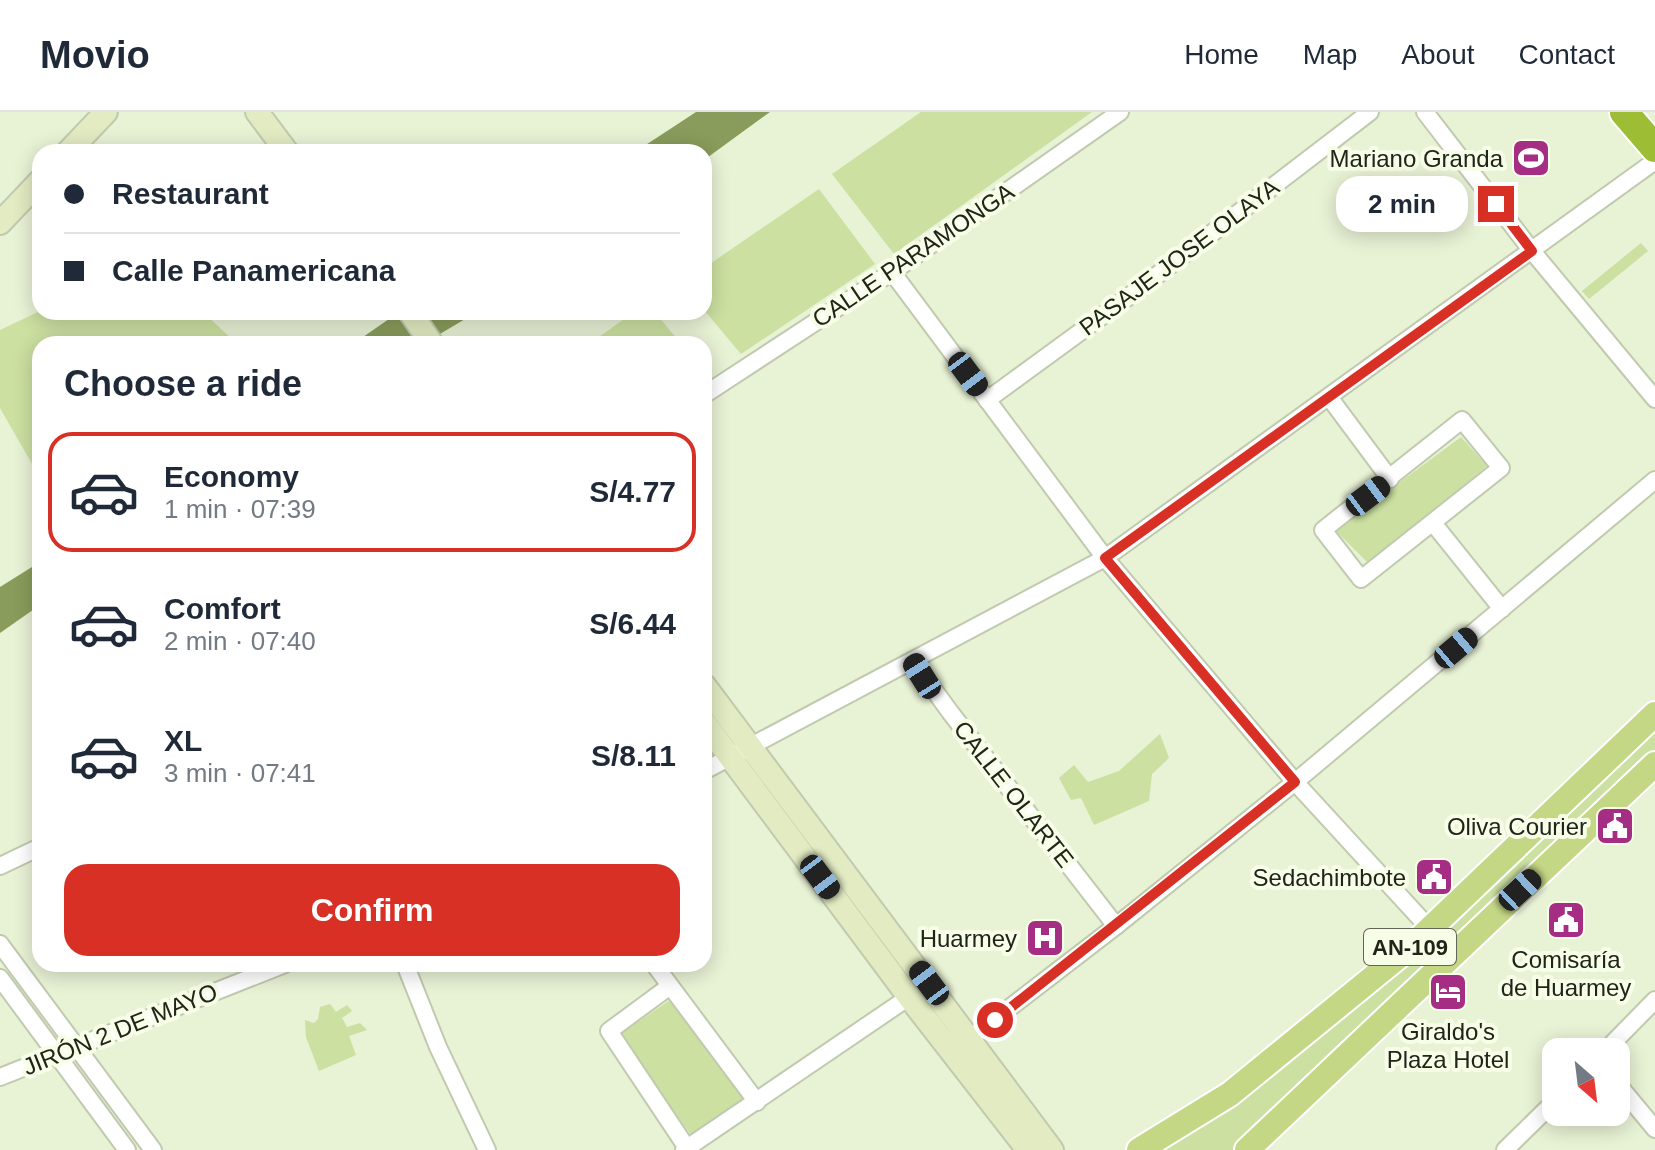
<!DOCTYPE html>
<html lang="en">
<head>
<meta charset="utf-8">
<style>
	:root { --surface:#fff; --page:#f2f2f3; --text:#1f2937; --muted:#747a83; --line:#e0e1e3; --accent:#d93025 }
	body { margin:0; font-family:Arial,sans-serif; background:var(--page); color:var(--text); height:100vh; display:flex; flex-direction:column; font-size:30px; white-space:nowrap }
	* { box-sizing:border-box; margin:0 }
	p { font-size:26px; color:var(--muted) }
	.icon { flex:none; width:44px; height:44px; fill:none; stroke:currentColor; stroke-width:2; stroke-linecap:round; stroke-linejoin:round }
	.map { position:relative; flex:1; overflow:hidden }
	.details { position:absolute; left:32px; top:224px; width:680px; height:636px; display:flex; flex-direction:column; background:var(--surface); border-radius:24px; box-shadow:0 4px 20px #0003 }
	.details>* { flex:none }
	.guide { position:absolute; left:32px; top:32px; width:680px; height:176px; border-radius:24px; box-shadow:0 4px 20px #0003; display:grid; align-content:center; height:176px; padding:0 32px; background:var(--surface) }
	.needle { width:52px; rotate:152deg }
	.tools { position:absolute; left:1542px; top:926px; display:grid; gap:16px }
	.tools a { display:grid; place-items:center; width:88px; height:88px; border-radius:16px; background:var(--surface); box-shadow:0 4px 20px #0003; font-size:40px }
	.end { position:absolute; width:36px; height:36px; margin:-18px; border:10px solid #d93025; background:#fff; box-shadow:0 0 0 4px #fff }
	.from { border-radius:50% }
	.bubble { position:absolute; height:56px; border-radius:24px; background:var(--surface); box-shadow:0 4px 20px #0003; font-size:26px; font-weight:700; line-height:56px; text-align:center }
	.car { position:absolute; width:24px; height:48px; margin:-24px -12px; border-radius:10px; box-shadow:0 0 6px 2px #0007; background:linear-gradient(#222 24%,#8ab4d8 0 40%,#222 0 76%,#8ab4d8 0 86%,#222 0) }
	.guide b { display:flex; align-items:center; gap:28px; height:76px; font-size:30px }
	.guide b+b { border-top:2px solid var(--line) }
	.guide i { width:20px; height:20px; background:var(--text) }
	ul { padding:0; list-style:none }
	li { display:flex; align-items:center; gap:24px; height:120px; margin:0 16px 12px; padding:0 16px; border:4px solid transparent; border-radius:24px }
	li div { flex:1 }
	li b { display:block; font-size:30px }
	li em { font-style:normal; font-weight:700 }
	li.current { border-color:var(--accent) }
	li>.icon { width:72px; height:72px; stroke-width:1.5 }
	h2 { padding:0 32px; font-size:36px; line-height:96px }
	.button { display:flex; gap:16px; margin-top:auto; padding:16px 32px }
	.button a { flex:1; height:92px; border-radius:24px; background:var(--accent); color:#fff; font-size:32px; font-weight:700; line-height:92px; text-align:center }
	header { display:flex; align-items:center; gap:48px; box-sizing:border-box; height:112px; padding:0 40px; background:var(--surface); border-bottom:2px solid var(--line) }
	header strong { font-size:38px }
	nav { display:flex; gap:44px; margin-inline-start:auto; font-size:28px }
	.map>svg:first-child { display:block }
	.green { fill:#cce0a1 }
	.water { fill:#8a9c5b }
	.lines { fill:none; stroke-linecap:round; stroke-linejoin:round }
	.street-casing { stroke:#c0caae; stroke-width:20 }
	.secondary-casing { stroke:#c0caae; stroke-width:26 }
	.primary-casing { stroke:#fff; stroke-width:28 }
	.highway-casing { stroke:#fff; stroke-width:32 }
	.street { stroke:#fff; stroke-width:16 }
	.secondary { stroke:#e2ebc2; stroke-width:22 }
	.primary { stroke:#c4d785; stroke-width:24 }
	.highway { stroke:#9dbd34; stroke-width:28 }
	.route { stroke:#d93025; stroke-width:10 }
	.labels { text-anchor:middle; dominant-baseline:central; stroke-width:8; stroke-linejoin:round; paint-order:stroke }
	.shield { fill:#f7fee7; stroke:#606557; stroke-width:2 }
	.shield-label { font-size:22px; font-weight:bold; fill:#202419 }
	.poi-label { font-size:24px; fill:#202419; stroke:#f7fee7; text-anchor:end }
	.street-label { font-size:24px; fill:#202419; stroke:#f7fee7 }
</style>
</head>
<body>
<header>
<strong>Movio</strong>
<nav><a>Home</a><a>Map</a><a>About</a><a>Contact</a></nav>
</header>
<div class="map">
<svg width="1655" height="1038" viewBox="0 0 1655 1038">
	<rect width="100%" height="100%" fill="#e8f2d5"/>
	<g class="green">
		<path d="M921,0H1092L894,142L832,62Z"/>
		<path d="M819,77L875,152L741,242L704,198V156Z"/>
		<path d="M1641,131L1648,139L1589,187L1582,179Z"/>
		<path d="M40,199L203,200L237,232H40V366L0,296V218Z"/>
		<path d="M634,200H655L681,232H589Z"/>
		<path d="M1461,325L1487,354L1368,451L1335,418Z"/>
		<path d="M1655,611V640L1471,814L1456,824L1448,823L1445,814Z"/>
		<path d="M1160,622L1169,646L1152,662L1149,689L1094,713L1081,686L1071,688L1059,666L1074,653L1088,670L1119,659Z"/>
		<path d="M1429,838L1431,848L1239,1038H1152L1419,839Z"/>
		<path d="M670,888L746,985L691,1023L619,923Z"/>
		<path d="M330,892L336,900L347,893L352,899L342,906L347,915L360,911L367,918L349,924L356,943L319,959L306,925L305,908L314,911L318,907L320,895Z"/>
	</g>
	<g class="water">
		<path d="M696,0H770L704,48V40H635Z"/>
		<path d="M399,200H477L423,232H353Z"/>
		<path d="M40,450V493L0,521V475Z"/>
	</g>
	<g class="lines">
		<g class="street-casing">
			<g id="street">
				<path d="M1425,0L1532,139L1655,287"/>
				<path d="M892,160L1105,446L1295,670L1452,841"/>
				<path d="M704,283L892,160L1120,0"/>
				<path d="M1329,285L1390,367"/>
				<path d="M987,288L1139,177L1370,0"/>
				<path d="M1462,308L1501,356L1361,467L1323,418Z"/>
				<path d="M1433,411L1502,497"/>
				<path d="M913,549L950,600L1116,814"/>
				<path d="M704,659L1105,446L1655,49"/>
				<path d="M0,754L40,735"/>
				<path d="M0,832L153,1038"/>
				<path d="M405,852L438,935L487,1038"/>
				<path d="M654,852L757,990"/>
				<path d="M0,866L127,1038"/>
				<path d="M670,874L609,919L687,1036"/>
				<path d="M960,934L1116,814L1295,670L1655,368"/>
				<path d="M1604,940L1655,888"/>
				<path d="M0,965L285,852"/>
				<path d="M1616,970L1655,1017"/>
				<path d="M684,1038L909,885"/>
				<path d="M1505,1038L1556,988"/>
			</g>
		</g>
		<g class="secondary-casing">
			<g id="secondary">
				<path d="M257,0L287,40"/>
				<path d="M68,40L106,0"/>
				<path d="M0,111L40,69"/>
				<path d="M410,200L432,232"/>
				<path d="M704,573L1052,1038"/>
				<path d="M704,610L909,885L1028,1038"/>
			</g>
		</g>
		<g class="primary-casing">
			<g id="primary">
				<path d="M1139,1038L1230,982L1414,832L1655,602"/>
				<path d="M1247,1038L1655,652"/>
			</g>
		</g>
		<g class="highway-casing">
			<path id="highway" d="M1624,0L1655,36"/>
		</g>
		<use href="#street" class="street"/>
		<use href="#secondary" class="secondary"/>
		<use href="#primary" class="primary"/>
		<use href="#highway" class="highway"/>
	</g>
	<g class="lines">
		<path class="route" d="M995,908L1295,670L1105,446L1532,139L1496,92"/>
	</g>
	<defs>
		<g id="stadium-square" transform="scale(2)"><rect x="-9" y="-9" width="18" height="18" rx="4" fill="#a62d84" stroke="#f7fee7"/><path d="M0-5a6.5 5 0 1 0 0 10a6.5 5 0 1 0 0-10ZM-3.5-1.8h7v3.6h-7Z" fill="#fff"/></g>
		<g id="civic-square" transform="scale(2)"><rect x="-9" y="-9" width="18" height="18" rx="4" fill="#a62d84" stroke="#f7fee7"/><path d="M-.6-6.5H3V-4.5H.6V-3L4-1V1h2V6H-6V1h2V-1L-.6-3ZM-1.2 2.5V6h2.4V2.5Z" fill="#fff"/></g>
		<g id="hospital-square" transform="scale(2)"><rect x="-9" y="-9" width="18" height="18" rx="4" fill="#a62d84" stroke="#f7fee7"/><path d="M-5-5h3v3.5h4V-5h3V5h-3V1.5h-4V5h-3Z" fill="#fff"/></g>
		<g id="hotel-square" transform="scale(2)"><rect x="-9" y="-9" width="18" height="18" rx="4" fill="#a62d84" stroke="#f7fee7"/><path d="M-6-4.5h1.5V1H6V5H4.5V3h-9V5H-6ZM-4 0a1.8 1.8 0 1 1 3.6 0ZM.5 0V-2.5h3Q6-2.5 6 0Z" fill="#fff"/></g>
	</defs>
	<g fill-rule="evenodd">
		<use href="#stadium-square" x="1531" y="46"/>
		<use href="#civic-square" x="1615" y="714"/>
		<use href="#civic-square" x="1434" y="765"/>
		<use href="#civic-square" x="1566" y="808"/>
		<use href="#hospital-square" x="1045" y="826"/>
		<use href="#hotel-square" x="1448" y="880"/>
	</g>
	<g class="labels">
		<rect class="shield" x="1364" y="817" width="92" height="36" rx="6"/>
		<g class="shield-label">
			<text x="1410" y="835">AN-109</text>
		</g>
		<g class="poi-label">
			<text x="1503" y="46">Mariano Granda</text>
			<text x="1587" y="714">Oliva Courier</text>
			<text x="1406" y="765">Sedachimbote</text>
			<text x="1017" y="826">Huarmey</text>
			<text x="1566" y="847" text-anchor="middle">Comisaría<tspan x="1566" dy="28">de Huarmey</tspan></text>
			<text x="1448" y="919" text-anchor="middle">Giraldo's<tspan x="1448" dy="28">Plaza Hotel</tspan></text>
		</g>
		<g class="street-label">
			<text transform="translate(913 143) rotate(-34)">CALLE PARAMONGA</text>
			<text transform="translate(1179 145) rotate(-37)">PASAJE JOSE OLAYA</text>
			<text transform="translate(1014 682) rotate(52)">CALLE OLARTE</text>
			<text transform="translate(120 917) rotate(-22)">JIRÓN 2 DE MAYO</text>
		</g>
	</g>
</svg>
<div class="tools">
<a><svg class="needle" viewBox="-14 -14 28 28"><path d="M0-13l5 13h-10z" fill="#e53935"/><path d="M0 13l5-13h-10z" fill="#747a83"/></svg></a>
</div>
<i class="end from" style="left:995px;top:908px"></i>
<i class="end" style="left:1496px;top:92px"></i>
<div class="bubble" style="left:1336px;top:64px;width:132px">2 min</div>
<i class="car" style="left:968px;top:262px;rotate:143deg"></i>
<i class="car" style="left:1368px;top:384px;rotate:53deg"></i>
<i class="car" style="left:1456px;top:536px;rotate:50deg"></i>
<i class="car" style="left:922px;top:564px;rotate:328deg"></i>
<i class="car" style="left:820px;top:765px;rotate:143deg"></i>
<i class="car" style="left:1520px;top:778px;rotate:47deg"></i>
<i class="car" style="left:929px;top:871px;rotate:323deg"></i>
<div class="guide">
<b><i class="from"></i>Restaurant</b>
<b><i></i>Calle Panamericana</b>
</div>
<section class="details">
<h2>Choose a ride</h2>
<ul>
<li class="current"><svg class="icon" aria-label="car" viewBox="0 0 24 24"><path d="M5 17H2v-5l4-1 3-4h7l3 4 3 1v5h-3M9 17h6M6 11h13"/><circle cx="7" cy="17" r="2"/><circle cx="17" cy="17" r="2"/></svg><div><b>Economy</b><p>1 min · 07:39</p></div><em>S/4.77</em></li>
<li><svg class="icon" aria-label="car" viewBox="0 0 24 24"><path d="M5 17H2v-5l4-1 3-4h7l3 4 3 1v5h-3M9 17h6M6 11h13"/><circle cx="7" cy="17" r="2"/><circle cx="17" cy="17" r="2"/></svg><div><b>Comfort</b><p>2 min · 07:40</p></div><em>S/6.44</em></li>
<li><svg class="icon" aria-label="car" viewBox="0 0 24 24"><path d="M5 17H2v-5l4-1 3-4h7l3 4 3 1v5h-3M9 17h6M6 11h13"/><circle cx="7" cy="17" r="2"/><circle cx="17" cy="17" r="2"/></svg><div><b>XL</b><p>3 min · 07:41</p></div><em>S/8.11</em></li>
</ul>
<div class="button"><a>Confirm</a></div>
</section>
</div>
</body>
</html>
